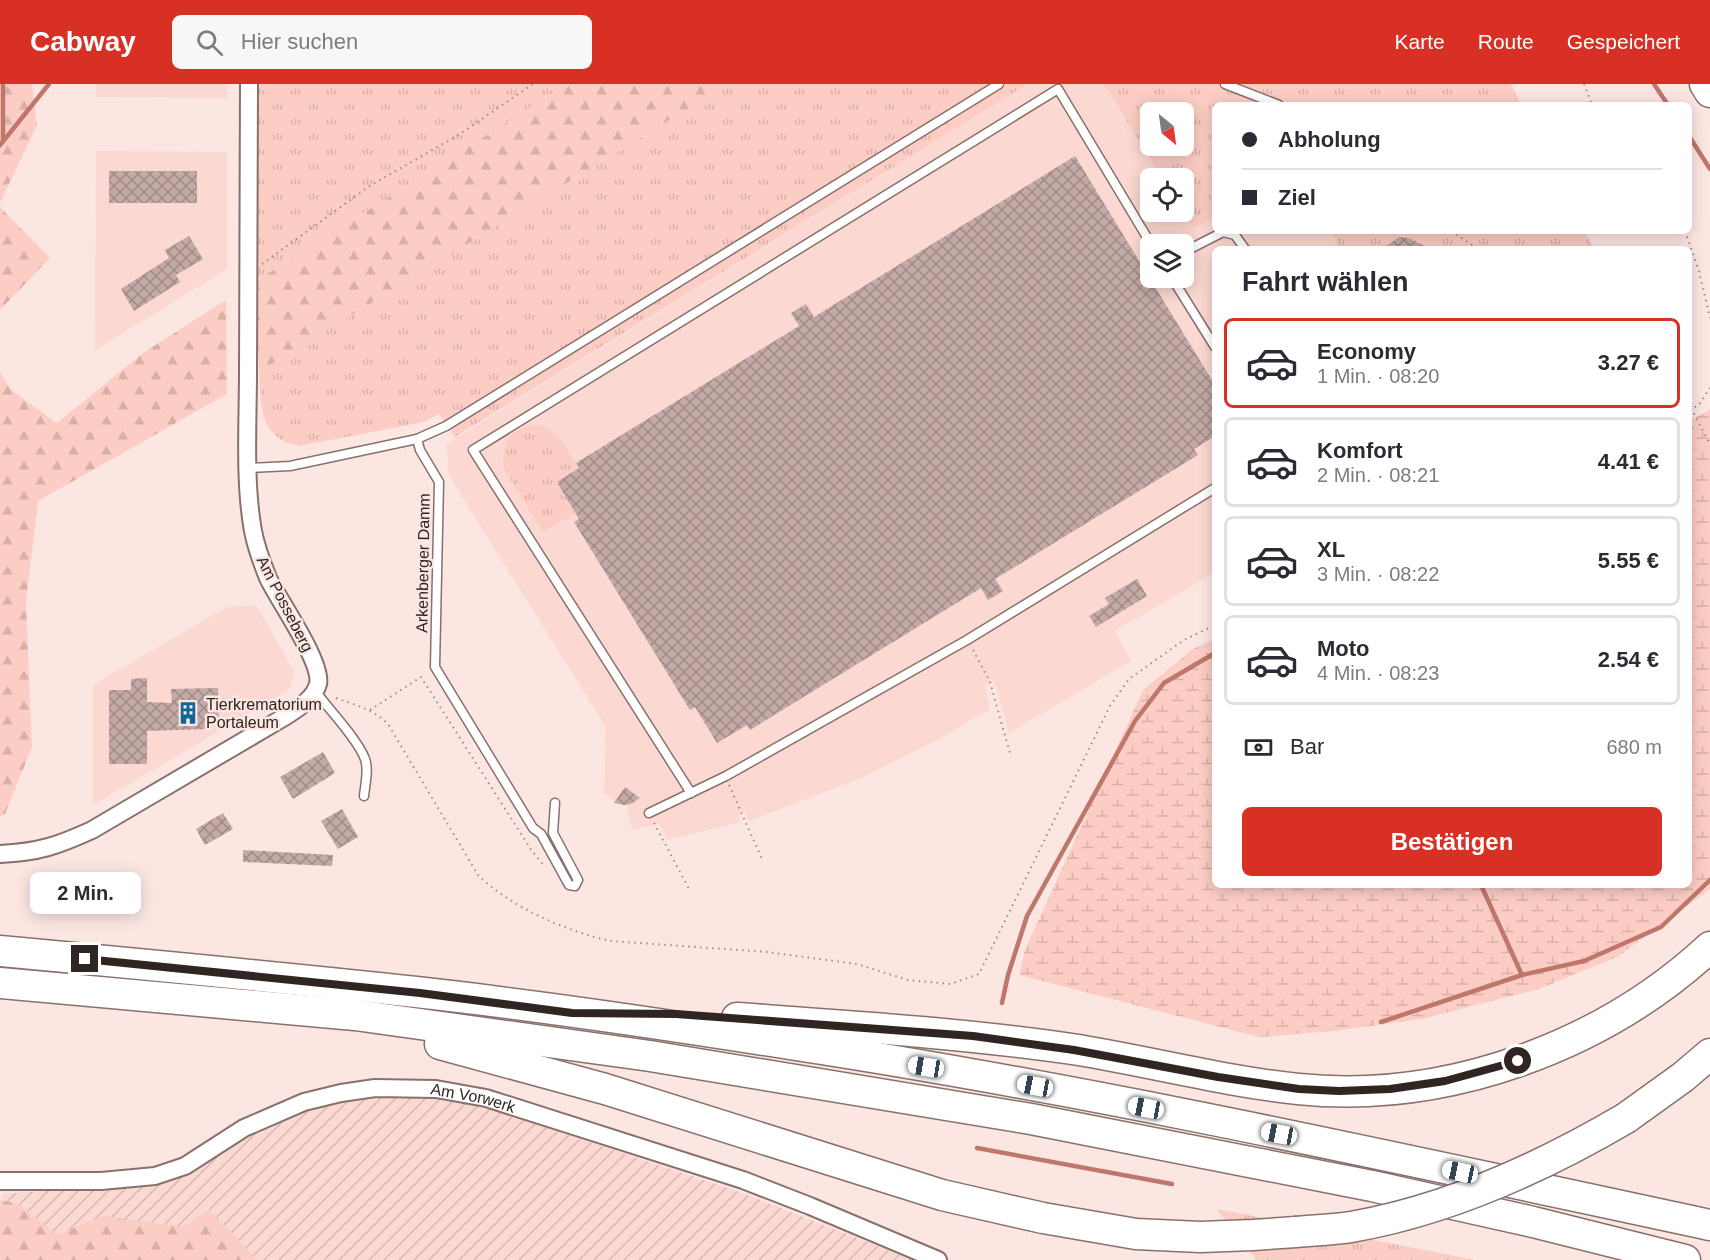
<!DOCTYPE html>
<html lang="de">
<head>
<meta charset="utf-8">
<style>
	:root { --surface:#fff; --page:#f7f7f7; --text:#2b2b33; --muted:#7c7c81; --line:#e1e1e2; --accent:#d93025 }
	body { margin:0; font-family:Arial,sans-serif; background:var(--page); color:var(--text); height:100vh; display:flex; flex-direction:column; font-size:22px; white-space:nowrap }
	* { box-sizing:border-box; margin:0 }
	p { font-size:20px; color:var(--muted) }
	.icon { flex:none; width:33px; height:33px; fill:none; stroke:currentColor; stroke-width:2; stroke-linecap:round; stroke-linejoin:round }
	.map { position:relative; flex:1; overflow:hidden }
	.panel { position:absolute; left:1212px; top:162px; width:480px; height:642px; display:flex; flex-direction:column; background:var(--surface); border-radius:9px; box-shadow:0 3px 15px #0003 }
	.panel>* { flex:none }
	.top-card { position:absolute; left:1212px; top:18px; width:480px; height:132px; border-radius:9px; box-shadow:0 3px 15px #0003; display:grid; align-content:center; height:132px; padding:0 30px; background:var(--surface) }
	.needle { width:39px; rotate:151deg }
	.tools { position:absolute; left:1140px; top:18px; display:grid; gap:12px }
	.tools a { display:grid; place-items:center; width:54px; height:54px; border-radius:9px; background:var(--surface); box-shadow:0 3px 15px #0003; font-size:30px }
	.end { position:absolute; width:27px; height:27px; margin:-14px; border:8px solid #2f2523; background:#fff; box-shadow:0 0 0 3px #fff }
	.from { border-radius:50% }
	.bubble { position:absolute; height:42px; border-radius:9px; background:var(--surface); box-shadow:0 3px 15px #0003; font-size:20px; font-weight:700; line-height:42px; text-align:center }
	.car { position:absolute; width:18px; height:36px; margin:-18px -9px; border-radius:8px; box-shadow:0 0 4px 2px #0007; background:linear-gradient(#fff 24%,#345 0 40%,#fff 0 76%,#345 0 86%,#fff 0) }
	.top-card b { display:flex; align-items:center; gap:21px; height:57px; font-size:22px }
	.top-card b+b { border-top:2px solid var(--line) }
	.top-card i { width:15px; height:15px; background:var(--text) }
	ul { padding:0; list-style:none }
	li { display:flex; align-items:center; gap:18px; height:90px; margin:0 12px 9px; padding:0 18px; border:3px solid var(--line); border-radius:9px }
	li div { flex:1 }
	li b { display:block; font-size:22px }
	li em { font-style:normal; font-weight:700 }
	li.active { border-color:var(--accent) }
	li>.icon { width:54px; height:54px; stroke-width:1.5 }
	h2 { padding:0 30px; font-size:27px; line-height:72px }
	.pay { display:flex; align-items:center; gap:15px; height:66px; padding:0 30px; font-size:22px }
	.pay p { margin-inline-start:auto }
	.button { display:flex; gap:12px; margin-top:auto; padding:12px 30px }
	.button a { flex:1; height:69px; border-radius:9px; background:var(--accent); color:#fff; font-size:24px; font-weight:700; line-height:69px; text-align:center }
	header { display:flex; align-items:center; gap:36px; box-sizing:border-box; height:84px; padding:0 30px; background:var(--accent); color:#fff }
	header strong { font-size:28px }
	nav { display:flex; gap:33px; margin-inline-start:auto; font-size:21px }
	.search { width:420px; height:54px; background:var(--page); display:flex; align-items:center; gap:15px; box-sizing:border-box; padding:0 21px; border-radius:9px; color:var(--muted); font-size:22px }
	.map>svg:first-child { display:block }
	.built { fill:#fbd8d1; fill-rule:evenodd }
	.industrial { fill:url(#industrial-furrows) }
	.grass { fill:url(#grass-tufts); fill-rule:evenodd }
	.forest { fill:url(#forest-firs) }
	.wetland { fill:url(#wetland-marsh) }
	.lines { fill:none; stroke-linecap:round; stroke-linejoin:round }
	.stream { stroke:#bf776b; stroke-width:4.5 }
	.building { fill:url(#building-cross-hatch) }
	.lane-casing { stroke:#88716c; stroke-width:11 }
	.street-casing { stroke:#88716c; stroke-width:20 }
	.highway-casing { stroke:#88716c; stroke-width:33 }
	.path { stroke:#9d8c89; stroke-width:2; stroke-dasharray:1.5 4.5; stroke-linecap:butt }
	.lane { stroke:#fff; stroke-width:8 }
	.street { stroke:#fff; stroke-width:16 }
	.highway { stroke:#fff; stroke-width:30 }
	.highway-bridge-casing { stroke:#88716c; stroke-width:33; stroke-linecap:butt }
	.highway-bridge { stroke:#fff; stroke-width:30 }
	.route { stroke:#2f2523; stroke-width:8 }
	.labels { text-anchor:middle; dominant-baseline:central; stroke-width:5; stroke-linejoin:round; paint-order:stroke }
	.street-label { font-size:16px; fill:#2f2523; stroke:#fce6e2 }
	.poi-label { font-size:16px; fill:#2f2523; stroke:#fce6e2; text-anchor:start }
</style>
</head>
<body>
<header>
<strong>Cabway</strong>
<div class="search"><svg class="icon" aria-label="search" viewBox="0 0 24 24"><circle cx="10" cy="10" r="6"/><path d="M15 15l6 6"/></svg>Hier suchen</div>
<nav><a>Karte</a><a>Route</a><a>Gespeichert</a></nav>
</header>
<div class="map">
<svg width="1710" height="1176" viewBox="0 0 1710 1176">
	<defs>
		<pattern id="industrial-furrows" width="10" height="10" patternUnits="userSpaceOnUse" patternTransform="scale(1.5)"><rect width="10" height="10" fill="#fbd8d1"/><path d="M-1 1l2-2M0 10L10 0M9 11l2-2" fill="none" stroke="#d7b9b3"/></pattern>
		<pattern id="grass-tufts" width="24" height="20" patternUnits="userSpaceOnUse" patternTransform="scale(1.5)"><rect width="24" height="20" fill="#fccdc4"/><path d="M3 7l-1-3M5 7V3M7 7l1-3M15 17l-1-3M17 17v-4M19 17l1-3" fill="none" stroke="#d8b0a8"/></pattern>
		<pattern id="forest-firs" width="22" height="20" patternUnits="userSpaceOnUse" patternTransform="scale(1.5)"><rect width="22" height="20" fill="#fccdc4"/><path d="M5 1l3.5 6h-7zM16 11l3.5 6h-7z" fill="#d8b0a8"/></pattern>
		<pattern id="wetland-marsh" width="20" height="14" patternUnits="userSpaceOnUse" patternTransform="scale(1.5)"><rect width="20" height="14" fill="#fccdc4"/><path d="M1 5h8M5 5V1M11 12h8M15 12V8" fill="none" stroke="#d8b0a8"/></pattern>
		<pattern id="building-cross-hatch" width="8" height="8" patternUnits="userSpaceOnUse" patternTransform="scale(1.5)"><rect width="8" height="8" fill="#c3aaa6"/><path d="M0 0l8 8M0 8l8-8" fill="none" stroke="#9f8a87"/></pattern>
	</defs>
	<rect width="100%" height="100%" fill="#fce6e2"/>
	<g class="built">
		<path d="M96,0H227V14L96,13Z"/>
		<path d="M1028,0H1104L1162,94H1150V128H1182L1193,145L1215,133V147H1330L1341,165H1215V488L1115,547L1131,577L1009,649L994,596L985,602L990,625L937,656L861,694L749,737L744,727L738,730L741,738L667,756L659,740L632,746L627,721L617,719L604,709L606,643L454,400L447,385L449,383L446,360ZM1150,160H1184V194H1150Z"/>
		<path d="M96,67L227,68V185L95,266Z"/>
		<path d="M256,521L295,589L288,607L93,721V601L227,523Z"/>
	</g>
	<path class="industrial" d="M378,1011L429,1012L481,1022L740,1108L913,1176H3L2,1110L162,1098L203,1080L270,1040L307,1024Z"/>
	<g class="grass">
		<path d="M258,0H568L256,197Z"/>
		<path d="M728,0H1028L455,353L439,330L424,338L299,362C293,360 285,359 280,355C258,340 261,312 259,288Z"/>
		<path d="M1104,0H1511L1521,21H1215V133L1193,145L1182,128H1184V94H1162ZM1150,28H1184V62H1150Z"/>
		<path d="M1330,147H1585L1594,165H1341Z"/>
		<path d="M537,341C560,346 567,366 579,384L557,398L576,429L543,448L504,385C500,359 511,343 537,341Z"/>
		<path d="M1217,1125L1475,1176H1256Z"/>
	</g>
	<g class="forest">
		<path d="M0,0H32L37,41L0,119Z"/>
		<path d="M568,0H728L259,288L256,197Z"/>
		<path d="M0,123L50,174L0,226Z"/>
		<path d="M226,216L227,310L38,417L26,518L32,663L5,730L0,732V288L11,306L57,339L143,269Z"/>
		<path d="M0,1116L18,1120L57,1151L102,1132L184,1143L209,1125L257,1176H0Z"/>
	</g>
	<path class="wetland" d="M1710,325V805L1617,873L1539,905L1422,935L1334,947L1259,953L1019,891L1025,866L1143,606L1193,565L1215,555V801H1689V336L1705,329Z"/>
	<g class="lines">
		<g class="stream">
			<path d="M1654,0L1668,21"/>
			<path d="M1689,52L1710,85"/>
			<path d="M3,57V0"/>
			<path d="M0,61L49,0"/>
			<path d="M1689,345L1690,344"/>
			<path d="M1481,801L1522,891"/>
			<path d="M1002,919L1008,891L1027,832L1135,637L1164,599L1215,569"/>
			<path d="M1381,938L1522,891L1584,877L1661,843L1710,796"/>
			<path d="M977,1064L1172,1100"/>
		</g>
	</g>
	<g class="building">
		<path d="M1075,72L1215,301V352L1194,365L1198,371L995,495L1003,507L988,516L981,504L750,646L747,641L717,659L695,623L690,626L574,438L579,435L557,398L579,384L576,379L799,242L791,229L806,220L814,233Z"/>
		<rect x="109" y="87" width="88" height="32"/>
		<path d="M189,152L203,175L176,191L180,198L134,227L121,205L169,174L165,166Z"/>
		<path d="M1399,153L1408,154L1431,165H1382Z"/>
		<path d="M1137,495L1147,512L1096,543L1089,532L1109,520L1105,514Z"/>
		<path d="M147,594V618L172,619L171,605L218,604L219,639L206,640V645L147,647V680H109V606H131V595Z"/>
		<path d="M323,668L335,689L293,715L280,693Z"/>
		<path d="M625,703L640,714L631,720L624,721L614,719Z"/>
		<path d="M342,725L358,753L338,765L321,737Z"/>
		<path d="M223,729L233,745L205,761L196,745Z"/>
		<path d="M243,766L333,771L332,782L243,778Z"/>
	</g>
	<g class="lines">
		<g class="lane-casing">
			<g id="lane">
				<path d="M1225,0L1279,21"/>
				<path d="M1184,168L1223,148L1235,151L1245,165"/>
				<path d="M1172,194L1215,263"/>
				<path d="M417,355L420,366L439,398L435,583L533,744L541,750L569,801L575,802L578,796L553,749L555,719"/>
				<path d="M248,384L290,382L417,355L446,342L999,0"/>
				<path d="M315,607C329,625 358,656 365,675C369,686 365,701 364,712"/>
				<path d="M691,709L473,366L1058,5L1151,160"/>
				<path d="M649,729L726,692L967,556L1215,404"/>
			</g>
		</g>
		<g class="street-casing">
			<g id="street">
				<path d="M0,770C39,768 57,762 92,746L286,632C298,624 314,615 318,600C323,579 279,517 268,494C262,479 256,463 253,447C244,397 248,338 248,287C248,192 248,96 249,0"/>
				<path id="s1" d="M0,1097H101L155,1092L185,1082L244,1044L304,1018L341,1009L375,1004L436,1005L486,1014L743,1096L810,1122L938,1176"/>
			</g>
		</g>
		<g class="highway-casing">
			<g id="highway">
				<path d="M1705,0L1710,8"/>
				<path d="M0,867C139,880 278,893 416,908C543,922 670,941 796,961C1103,1008 1406,1076 1710,1141"/>
				<path d="M0,899L355,931L650,972L1031,1035L1372,1102L1533,1138L1685,1176"/>
				<path d="M737,934C849,942 961,949 1072,965C1148,977 1222,997 1298,1005C1446,1020 1602,963 1710,863"/>
				<path d="M440,960L605,1005L942,1111L1043,1134L1136,1150L1200,1153L1253,1151L1296,1148"/>
				<path d="M1626,1034L1683,993L1710,970"/>
			</g>
		</g>
		<g class="path">
			<path d="M1584,0L1592,21"/>
			<path d="M1451,147L1478,165"/>
			<path d="M1685,147L1699,187L1710,234"/>
			<path d="M262,180L371,101L457,52L533,0"/>
			<path d="M1691,324L1710,360"/>
			<path d="M1689,325L1698,322L1710,304"/>
			<path d="M973,566L990,598L1011,673"/>
			<path d="M336,614C355,621 373,625 388,640L478,791C510,823 568,848 611,857L767,868L857,880L908,896L950,900L979,890L1110,622L1129,595L1184,556L1215,541"/>
			<path d="M370,626L421,593L532,767L545,783"/>
			<path d="M729,701L762,775"/>
			<path d="M654,739L689,805"/>
		</g>
		<use href="#lane" class="lane"/>
		<use href="#street" class="street"/>
		<use href="#highway" class="highway"/>
		<g class="highway-bridge-casing">
			<path id="highway-bridge" d="M1296,1148C1314,1146 1333,1146 1351,1143C1449,1126 1541,1084 1626,1034"/>
		</g>
		<use href="#highway-bridge" class="highway-bridge"/>
	</g>
	<g class="lines">
		<path class="route" d="M85,875L420,909L572,929L676,930L973,952L1074,966L1218,993L1299,1005L1339,1007L1390,1005L1445,997L1518,977"/>
	</g>
	<defs>
		<g id="building-bare" transform="scale(1.8)"><path d="M-4-6H4V6H1V3H-1V6H-4ZM-2.5-4.3h1.7v1.8h-1.7ZM.8-4.3h1.7v1.8H.8ZM-2.5-1h1.7V.8h-1.7ZM.8-1h1.7V.8H.8Z" fill="#0c6696" stroke="#fce6e2" stroke-width="2.5" paint-order="stroke"/></g>
	</defs>
	<g fill-rule="evenodd">
		<use href="#building-bare" x="188" y="629"/>
	</g>
	<g class="labels">
		<g class="street-label">
			<text transform="translate(423 479) rotate(-89)">Arkenberger Damm</text>
			<text transform="translate(285 520) rotate(63)">Am Posseberg</text>
			<text stroke="none"><textPath href="#s1" startOffset="494">Am Vorwerk</textPath></text>
		</g>
		<g class="poi-label">
			<text x="206" y="620">Tierkrematorium<tspan x="206" dy="18">Portaleum</tspan></text>
		</g>
	</g>
</svg>
<div class="tools">
<a><svg class="needle" viewBox="-14 -14 28 28"><path d="M0-13l5 13h-10z" fill="#e53935"/><path d="M0 13l5-13h-10z" fill="#7c7c81"/></svg></a>
<a><svg class="icon" aria-label="locate" viewBox="0 0 24 24"><circle cx="12" cy="12" r="6"/><path d="M12 2v4M12 18v4M2 12h4M18 12h4"/></svg></a>
<a><svg class="icon" aria-label="layers" viewBox="0 0 24 24"><path d="M12 4l9 5-9 5-9-5zM3 14l9 5 9-5"/></svg></a>
</div>
<i class="end from" style="left:1518px;top:977px"></i>
<i class="end" style="left:85px;top:875px"></i>
<div class="bubble" style="left:30px;top:788px;width:111px">2 Min.</div>
<i class="car" style="left:926px;top:983px;rotate:279deg"></i>
<i class="car" style="left:1035px;top:1002px;rotate:281deg"></i>
<i class="car" style="left:1146px;top:1024px;rotate:281deg"></i>
<i class="car" style="left:1279px;top:1050px;rotate:281deg"></i>
<i class="car" style="left:1460px;top:1088px;rotate:282deg"></i>
<div class="top-card">
<b><i class="from"></i>Abholung</b>
<b><i></i>Ziel</b>
</div>
<section class="panel">
<h2>Fahrt wählen</h2>
<ul>
<li class="active"><svg class="icon" aria-label="car" viewBox="0 0 24 24"><path d="M5 17H2v-5l4-1 3-4h7l3 4 3 1v5h-3M9 17h6M6 11h13"/><circle cx="7" cy="17" r="2"/><circle cx="17" cy="17" r="2"/></svg><div><b>Economy</b><p>1 Min. · 08:20</p></div><em>3.27 €</em></li>
<li><svg class="icon" aria-label="car" viewBox="0 0 24 24"><path d="M5 17H2v-5l4-1 3-4h7l3 4 3 1v5h-3M9 17h6M6 11h13"/><circle cx="7" cy="17" r="2"/><circle cx="17" cy="17" r="2"/></svg><div><b>Komfort</b><p>2 Min. · 08:21</p></div><em>4.41 €</em></li>
<li><svg class="icon" aria-label="car" viewBox="0 0 24 24"><path d="M5 17H2v-5l4-1 3-4h7l3 4 3 1v5h-3M9 17h6M6 11h13"/><circle cx="7" cy="17" r="2"/><circle cx="17" cy="17" r="2"/></svg><div><b>XL</b><p>3 Min. · 08:22</p></div><em>5.55 €</em></li>
<li><svg class="icon" aria-label="car" viewBox="0 0 24 24"><path d="M5 17H2v-5l4-1 3-4h7l3 4 3 1v5h-3M9 17h6M6 11h13"/><circle cx="7" cy="17" r="2"/><circle cx="17" cy="17" r="2"/></svg><div><b>Moto</b><p>4 Min. · 08:23</p></div><em>2.54 €</em></li>
</ul>
<div class="pay"><svg class="icon" aria-label="cash" viewBox="0 0 24 24"><path d="M3 7h18v10H3z"/><circle cx="12" cy="12" r="2"/></svg>Bar<p>680 m</p></div>
<div class="button"><a>Bestätigen</a></div>
</section>
</div>
</body>
</html>
